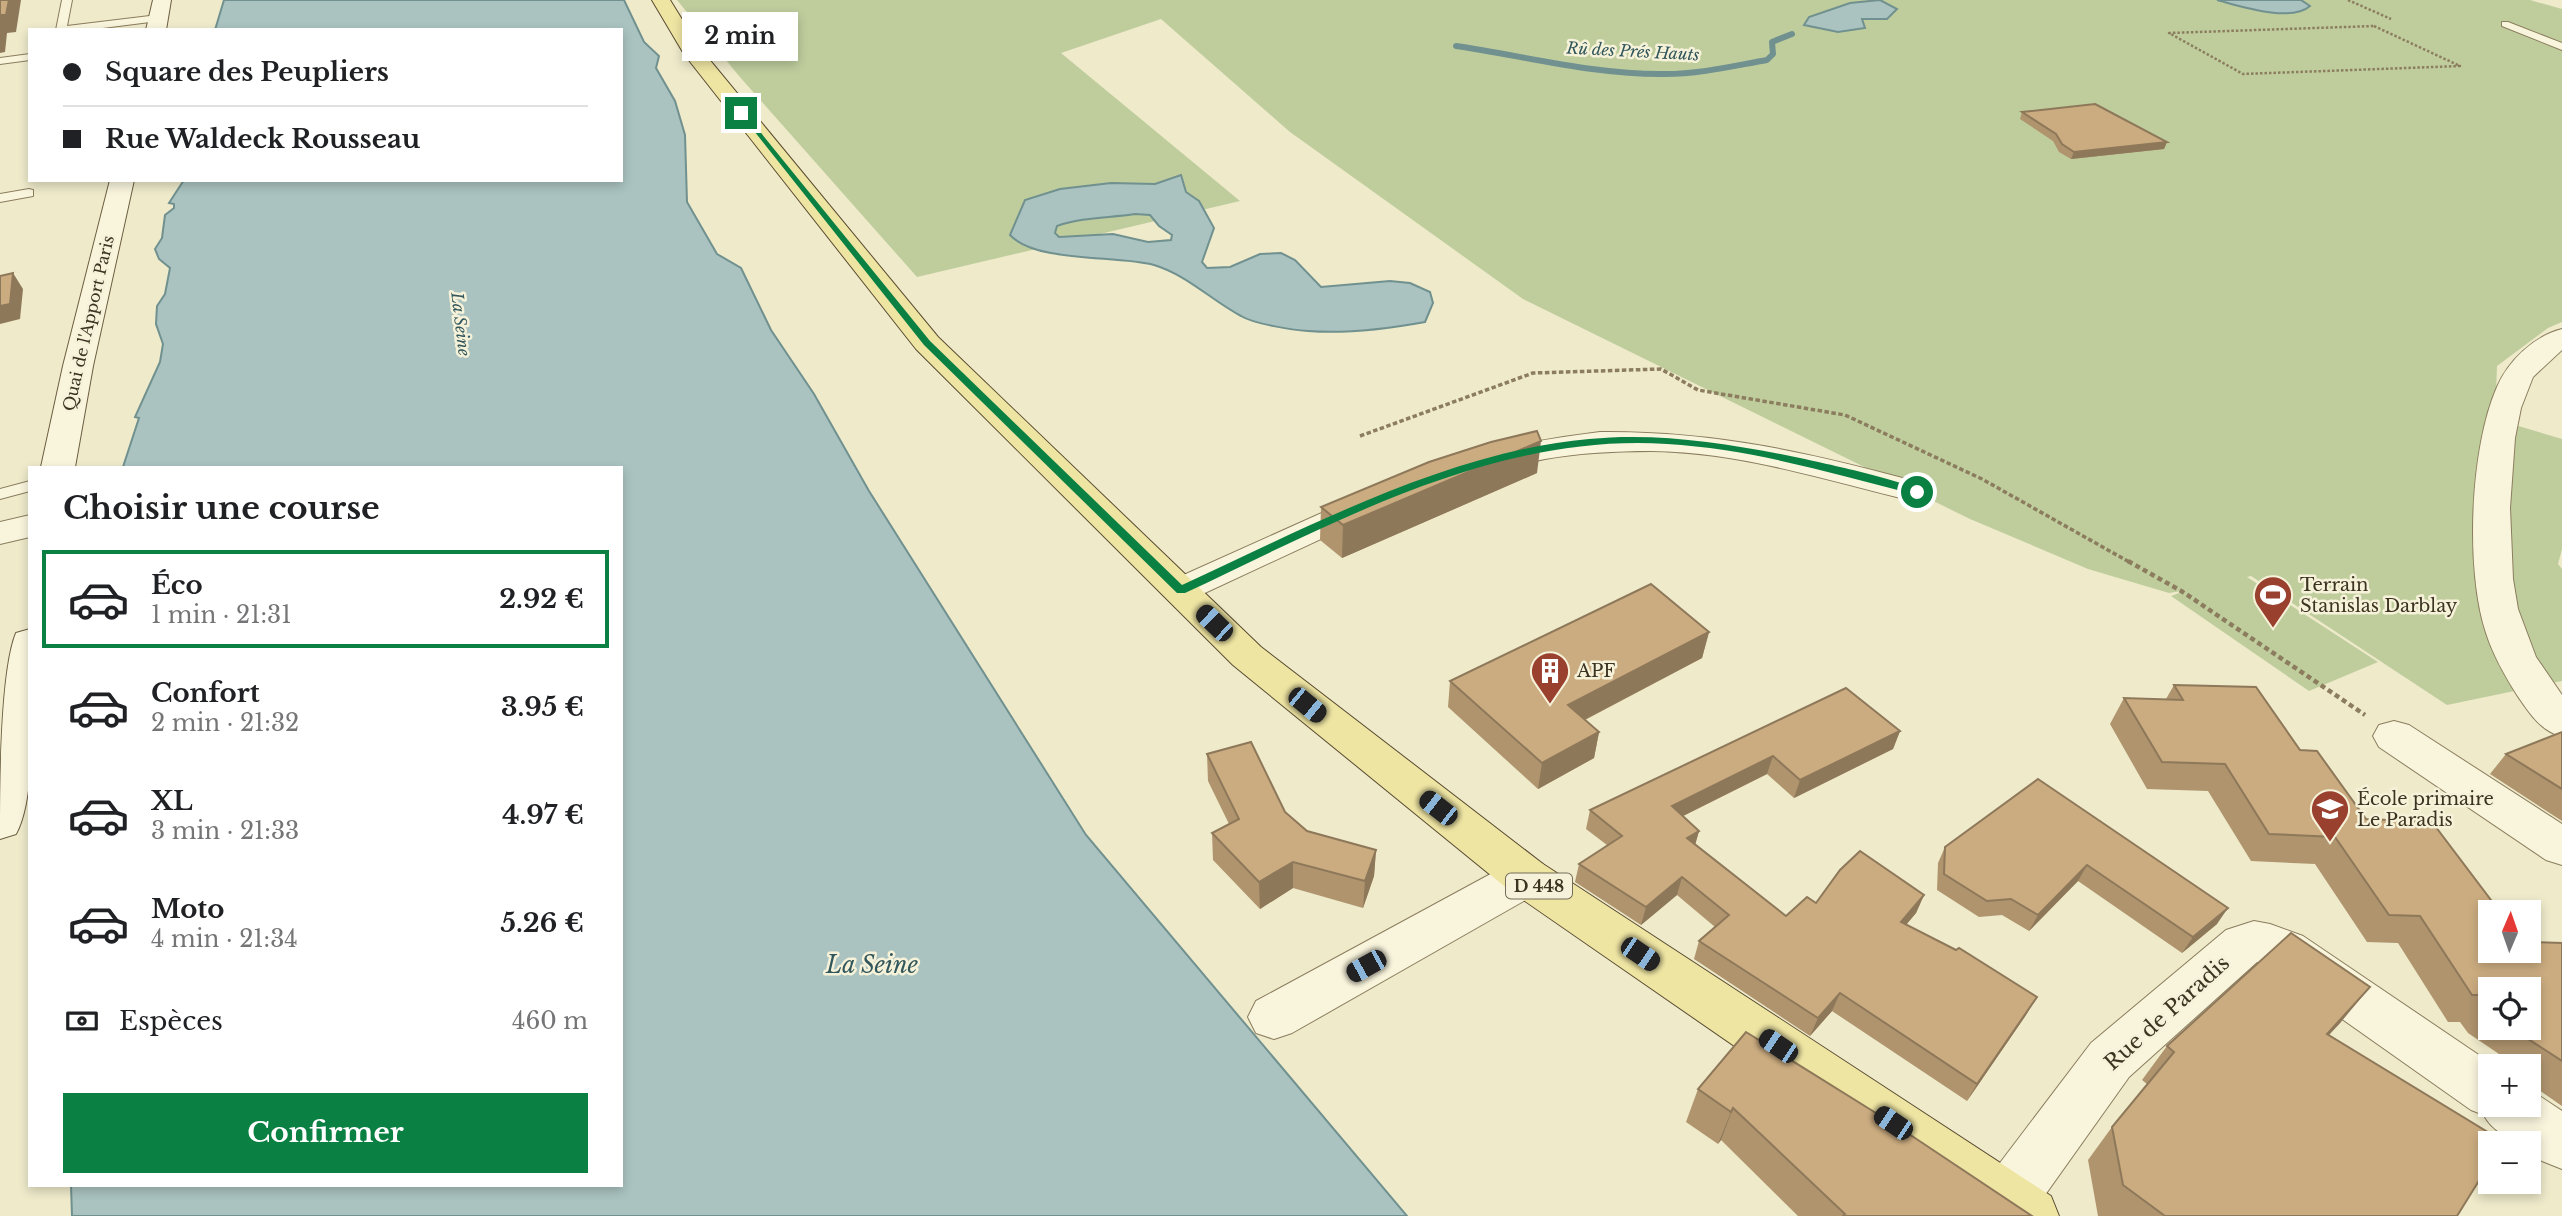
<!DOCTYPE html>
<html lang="fr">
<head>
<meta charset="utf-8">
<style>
	:root { --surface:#fff; --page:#f2f2f2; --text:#202124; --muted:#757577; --line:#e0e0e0; --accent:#0b8043 }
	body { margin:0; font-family:"Libre Baskerville",serif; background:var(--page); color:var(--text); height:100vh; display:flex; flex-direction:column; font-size:26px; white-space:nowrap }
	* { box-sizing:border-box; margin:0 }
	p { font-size:23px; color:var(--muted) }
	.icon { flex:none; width:38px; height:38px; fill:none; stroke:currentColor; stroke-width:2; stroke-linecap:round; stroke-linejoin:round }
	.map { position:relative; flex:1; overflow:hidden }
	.details { position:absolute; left:28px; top:466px; width:595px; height:721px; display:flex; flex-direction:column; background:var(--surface); border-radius:0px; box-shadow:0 4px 10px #0003 }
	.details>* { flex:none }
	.hud { position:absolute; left:28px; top:28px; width:595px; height:154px; border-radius:0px; box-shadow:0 4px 10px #0003; display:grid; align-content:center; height:154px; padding:0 35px; background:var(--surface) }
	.needle { width:46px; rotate:2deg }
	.fabs { position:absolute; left:2478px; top:900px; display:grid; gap:14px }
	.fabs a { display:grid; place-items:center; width:63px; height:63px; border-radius:0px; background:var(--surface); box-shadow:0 4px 10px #0003; font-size:35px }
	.end { position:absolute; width:32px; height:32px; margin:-16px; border:9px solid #0b8043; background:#fff; box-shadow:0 0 0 4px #fff }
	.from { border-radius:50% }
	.bubble { position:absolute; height:49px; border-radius:0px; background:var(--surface); box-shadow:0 4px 10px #0003; font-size:23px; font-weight:700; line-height:49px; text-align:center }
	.car { position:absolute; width:21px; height:42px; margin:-21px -10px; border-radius:9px; box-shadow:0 0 5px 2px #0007; background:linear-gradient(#222 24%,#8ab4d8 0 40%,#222 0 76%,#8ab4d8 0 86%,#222 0) }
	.hud b { display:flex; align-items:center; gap:24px; height:66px; font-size:26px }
	.hud b+b { border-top:2px solid var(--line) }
	.hud i { width:18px; height:18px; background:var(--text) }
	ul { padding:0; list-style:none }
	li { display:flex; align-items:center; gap:21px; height:98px; margin:0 14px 10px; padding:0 21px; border:4px solid transparent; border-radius:0px }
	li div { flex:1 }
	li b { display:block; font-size:26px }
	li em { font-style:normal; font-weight:700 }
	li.selected { border-color:var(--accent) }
	li>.icon { width:63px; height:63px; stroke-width:1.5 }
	h2 { padding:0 35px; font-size:32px; line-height:84px }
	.pay { display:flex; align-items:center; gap:18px; height:77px; padding:0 35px; font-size:26px }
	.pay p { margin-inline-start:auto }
	.action { display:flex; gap:14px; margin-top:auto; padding:14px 35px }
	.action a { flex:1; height:80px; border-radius:0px; background:var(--accent); color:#fff; font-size:28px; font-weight:700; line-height:80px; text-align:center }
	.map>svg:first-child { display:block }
	.green { fill:#bfcd9d }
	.water { fill:#aac3c0; stroke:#70918f; stroke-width:2; fill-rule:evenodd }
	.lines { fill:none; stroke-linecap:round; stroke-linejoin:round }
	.stream { stroke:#70918f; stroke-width:6 }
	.lane-casing { stroke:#8b7d5e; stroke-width:2 }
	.street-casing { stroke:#8b7d5e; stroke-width:2 }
	.secondary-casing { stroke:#6d5e41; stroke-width:2 }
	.primary-casing { stroke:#594b32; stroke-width:2 }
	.path-far2 { stroke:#8b7d5e; stroke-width:2.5; stroke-dasharray:2.5 2; stroke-linecap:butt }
	.path-far1 { stroke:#8b7d5e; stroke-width:3.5; stroke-dasharray:4.5 2.5; stroke-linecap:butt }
	.path { stroke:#8b7d5e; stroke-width:4.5; stroke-dasharray:5 3.5; stroke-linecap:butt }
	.lane { fill:#f9f5dd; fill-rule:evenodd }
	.street { fill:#f9f5dd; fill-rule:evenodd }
	.secondary { fill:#f9f5dd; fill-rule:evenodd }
	.primary { fill:#efe5a3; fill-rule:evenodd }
	.wall { fill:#af946e; fill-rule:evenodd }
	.shaded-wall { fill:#8e785a }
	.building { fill:#cbac80; stroke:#8e785a; stroke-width:2 }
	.route { fill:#0b8043 }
	.labels { text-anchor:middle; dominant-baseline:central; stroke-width:5; stroke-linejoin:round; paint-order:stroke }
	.far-water-label { font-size:16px; font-style:italic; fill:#31565b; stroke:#f6f2d9 }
	.far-street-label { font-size:16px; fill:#3c3321; stroke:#f6f2d9 }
	.shield { fill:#f6f2d9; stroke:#746c58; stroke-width:2 }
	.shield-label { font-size:16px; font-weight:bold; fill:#3c3321 }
	.poi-label { font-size:18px; fill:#3c3321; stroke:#f6f2d9; text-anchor:start }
	.near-street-label { font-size:21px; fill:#3c3321; stroke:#f6f2d9 }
	.near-water-label { font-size:23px; font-style:italic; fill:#31565b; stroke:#f6f2d9 }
</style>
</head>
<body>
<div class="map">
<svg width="2562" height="1216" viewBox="0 0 2562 1216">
	<rect width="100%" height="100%" fill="#eeeaca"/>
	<path class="green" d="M677,0H2530L2562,9V322L2548,328L2497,366L2495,419L2562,439V549L2558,564L2562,569V681L2447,705L2251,576L2247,577L2378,662L2309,691L2171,596L2187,590L2169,593L2088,569L1970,519L1523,299L1290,132L1161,19L1061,53L1240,201L917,277L739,76Z"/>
	<g class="water">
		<path d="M224,0H624L644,42L659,56L656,68L675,101L685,135L687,202L717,254L741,268L771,330L814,394L869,491L1086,835L1407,1216H72L71,1185H621V467H123L139,418L135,417L160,362L163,344L156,324L157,306L165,294L170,268L159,259L155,249L162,238L165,215L174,208V204L169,203L184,180H621V30H215Z"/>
		<path d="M1880,0L1897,9L1887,19H1862L1865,28L1838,32L1804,25L1809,17L1850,3Z"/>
		<path d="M2217,0H2301L2310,6C2291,23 2240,6 2217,0Z"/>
		<path d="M1181,175L1186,192L1199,201L1214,228L1202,262L1207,268L1230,267L1260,254L1281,253L1295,260L1321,287L1390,281L1410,283L1430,292L1433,303L1425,322C1387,329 1347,334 1308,331C1293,330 1254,324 1241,316C1211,300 1187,275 1154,265C1116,255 1036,263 1010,235L1025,200L1060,189L1111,183L1155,184ZM1135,214L1150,215L1159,226L1172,235L1171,240L1148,242L1113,234L1059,237L1055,233L1057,226C1082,217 1109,218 1135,214Z"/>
	</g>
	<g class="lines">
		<path class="stream" d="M1456,46C1525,56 1595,75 1665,74C1700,74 1733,66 1767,60L1773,54L1772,42L1792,34"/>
		<g class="lane-casing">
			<g id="lane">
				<path d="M62,0H72L67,26L158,15L163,18L158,21L87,30H56Z"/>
				<path d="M2502,22H2508L2562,43V50L2502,26Z"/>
				<path d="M30,54V60L0,64V58Z"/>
				<path d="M29,189L33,190V196L0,202V194Z"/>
				<path d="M30,481V491L0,499V489Z"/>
			</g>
		</g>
		<g class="street-casing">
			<g id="street">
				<path d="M2562,329V350L2533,377L2521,408L2515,438L2510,508L2513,579L2518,609L2536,657L2562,695V737C2540,730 2530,714 2517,695C2505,676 2493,655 2486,633C2465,570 2470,448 2497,387C2508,361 2534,336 2562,329Z"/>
				<path d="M1600,432C1719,431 1815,454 1929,485L1934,492L1929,499L1917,502C1829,481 1742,452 1651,451C1616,451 1579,453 1545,459C1523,463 1499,474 1477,468L1472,461L1477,454C1518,444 1558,437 1600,432Z"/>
				<path d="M1367,494L1379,498L1385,505L1379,512L1194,598L1181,602L1168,598L1162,590L1168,582L1355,498Z"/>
				<path d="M30,515V537L0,544V522Z"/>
				<path d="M2394,721L2409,725L2562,824V865L2546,860L2379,747L2373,736L2379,725Z"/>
				<path d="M1526,858L1543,864L1550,877L1543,890L1292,1033L1274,1039L1256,1033L1248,1017L1256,1001L1509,864Z"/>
				<path d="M2254,921L2270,924L2303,936L2495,1066H2490V1104H2529V1089L2562,1111V1169L2542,1161L2529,1152V1143C2513,1143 2491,1130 2484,1115L2471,1110L2267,966L2257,962L2129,1077L2030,1216H1985L1978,1200L1987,1180L2091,1043L2226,930Z"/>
			</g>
		</g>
		<g class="secondary-casing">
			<g id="secondary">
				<path d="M153,0H171L166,30H146Z"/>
				<path d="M110,180H134L93,366L75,467H41L63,366Z"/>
				<path d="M30,629C30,680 39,793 16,834L0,839C0,790 0,672 16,633Z"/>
			</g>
		</g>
		<g class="primary-casing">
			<path id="primary" d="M652,0H670L699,47L938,337L1261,647L1543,864L2051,1196L2059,1216H1980L1509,890L1233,665L916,349L684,54Z"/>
		</g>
		<g class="path-far2">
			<path d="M2348,0L2391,19"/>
			<path d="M2374,26L2460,66L2243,74L2169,33Z"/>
		</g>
		<path class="path-far1" d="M1360,436L1533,373L1661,369L1698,390L1845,415L1982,479L2131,563"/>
		<path class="path" d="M2128,561L2183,592L2365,715"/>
		<use href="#lane" class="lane"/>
		<use href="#street" class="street"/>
		<use href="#secondary" class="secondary"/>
		<use href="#primary" class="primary"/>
	</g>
	<g class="wall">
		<path d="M2022,112L2167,142L2164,149L2071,159L2059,152L2053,141L2020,119Z"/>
		<path d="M1537,473L1342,558L1320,540L1321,507Z"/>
		<path d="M1709,632L1702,658L1585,720L1599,732L1594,758L1538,789L1448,707L1450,681Z"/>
		<path d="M2174,685L2300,750L2490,950L2562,943V1106L2529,1083V1066H2502L2493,1060L2499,1054L2468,1033L2460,1022H2448L2398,943L2367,942L2315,864L2251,861L2208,791L2147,789L2110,724L2124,698L2166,699ZM2490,989L2529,1027H2490Z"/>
		<path d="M1846,688L1900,731L1893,749L1794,798L1767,774L1683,816L1699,831L1695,844L1786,916L1816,903L1924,895L1916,913L1906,925L2026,1015L1967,1101L1832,1011L1810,1036L1694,959L1699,941L1715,927L1677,895L1641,925L1575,882L1579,864L1607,845L1586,829L1590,810Z"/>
		<path d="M2562,732V821L2490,774L2506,754Z"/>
		<path d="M1207,754L1285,812L1307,831L1376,850L1374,876L1363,908L1293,888L1260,909L1213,860L1212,833L1229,824L1208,781Z"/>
		<path d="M2038,779L2217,924L2182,953L2078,881L2029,931L2002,915L1979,917L1937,890L1938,863L1945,847Z"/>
		<path d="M2341,1022L2329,1035L2457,1216H2098L2088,1160L2112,1127L2147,1084L2142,1080L2167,1046Z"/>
		<path d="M1698,1089L2032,1216H1798L1721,1140L1718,1144L1686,1122Z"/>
	</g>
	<g class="shaded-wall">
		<path d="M9,0H21L16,32L7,33L5,52L0,53V15Z"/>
		<path d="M2167,142L2164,149L2071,159L2074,152Z"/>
		<path d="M13,273L23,289L20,319L0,324V306Z"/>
		<path d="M1541,441L1537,473L1342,558L1343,525Z"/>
		<path d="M1709,632L1702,658L1563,731L1568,705Z"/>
		<path d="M1900,731L1893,749L1794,798L1800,780Z"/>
		<path d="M1599,732L1594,758L1538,789L1542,763Z"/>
		<path d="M1773,756L1767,774L1667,824L1672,806Z"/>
		<path d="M1699,831L1694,849L1687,838Z"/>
		<path d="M1376,850L1374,876L1363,908L1365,881Z"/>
		<path d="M1293,862V888L1260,909L1259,882Z"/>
		<path d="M2087,865L2078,881L2029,931L2038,915Z"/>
		<path d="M1682,877L1677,895L1641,925L1646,907Z"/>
		<path d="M1924,895L1916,913L1893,940L1901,922Z"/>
		<path d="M2228,908L2217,924L2182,953L2193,937Z"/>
		<path d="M2370,987L2341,1022L2298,1068L2327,1034Z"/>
		<path d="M1840,993L1832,1011L1810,1036L1818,1018Z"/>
		<path d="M2037,997L2026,1015L1967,1101L1977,1084Z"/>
		<path d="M1733,1108L1721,1140L1718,1144L1731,1112Z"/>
	</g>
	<g class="building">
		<path d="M0,0H9L6,15H0Z"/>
		<path d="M2095,104L2167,142L2074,152L2062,144L2056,134L2022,112Z"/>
		<path d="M13,273L10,304L0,306V276Z"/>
		<path d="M1537,431L1541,441L1343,525L1321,507L1429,462L1491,442Z"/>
		<path d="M1651,584L1709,632L1568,705L1599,732L1542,763L1450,681Z"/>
		<path d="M2174,685L2256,687L2300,750L2317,751L2366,819L2432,822L2500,912H2490V950H2529V942L2562,943V1061L2519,1033L2525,1027H2529V989H2490V1003L2485,995H2472L2420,916L2389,915L2335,837L2269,834L2225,764L2162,762L2124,698L2183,700Z"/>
		<path d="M1846,688L1900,731L1800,780L1773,756L1672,806L1699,831L1687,838L1786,916L1807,897L1816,903L1840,870L1860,851L1924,895L1901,922L1956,950L1959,948L2037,997L1977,1084L1840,993L1818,1018L1699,941L1729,915L1682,877L1646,907L1579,864L1622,836L1590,810Z"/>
		<path d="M2562,732V789L2506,754Z"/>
		<path d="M1251,742L1285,812L1307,831L1376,850L1365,881L1293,862L1259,882L1212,833L1239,819L1207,754Z"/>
		<path d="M2038,779L2228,908L2193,937L2087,865L2038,915L2011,899L1987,901L1944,874L1945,847Z"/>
		<path d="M2291,933L2370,987L2327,1034L2504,1142L2503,1143H2490V1163L2457,1216H2165L2123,1185L2112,1127L2174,1052L2167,1046Z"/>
		<path d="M1746,1032L1900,1128L2032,1216H1843L1845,1214L1733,1108L1731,1112L1698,1089Z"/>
	</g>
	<path class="route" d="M739,112H744L930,341L1182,585C1308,527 1450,451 1589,439C1660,432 1732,444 1800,458C1823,463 1907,481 1922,492L1917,495C1834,474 1753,449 1667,444C1495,433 1336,522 1185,593H1177L924,345Z"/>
	<defs>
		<g id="stadium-pin" transform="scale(2.0125)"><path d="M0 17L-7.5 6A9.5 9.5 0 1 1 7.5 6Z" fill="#99402f" stroke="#f6f2d9"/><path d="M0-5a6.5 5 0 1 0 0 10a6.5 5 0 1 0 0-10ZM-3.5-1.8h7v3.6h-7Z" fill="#fff"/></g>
		<g id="building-pin" transform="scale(2.0125)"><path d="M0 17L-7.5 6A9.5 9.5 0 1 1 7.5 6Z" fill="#99402f" stroke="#f6f2d9"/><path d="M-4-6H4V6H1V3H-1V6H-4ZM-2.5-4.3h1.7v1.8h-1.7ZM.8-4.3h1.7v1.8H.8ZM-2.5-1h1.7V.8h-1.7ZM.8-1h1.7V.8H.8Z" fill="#fff"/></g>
		<g id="school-pin" transform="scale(2.0125)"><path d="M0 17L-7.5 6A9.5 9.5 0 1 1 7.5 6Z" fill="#99402f" stroke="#f6f2d9"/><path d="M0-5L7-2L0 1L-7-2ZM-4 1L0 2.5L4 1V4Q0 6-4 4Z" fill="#fff"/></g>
	</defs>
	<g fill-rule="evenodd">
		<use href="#stadium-pin" x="2273" y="595"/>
		<use href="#building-pin" x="1550" y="671"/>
		<use href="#school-pin" x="2330" y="809"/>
	</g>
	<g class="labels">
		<g class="far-water-label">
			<text transform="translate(1633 51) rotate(3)">Rû des Prés Hauts</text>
			<text transform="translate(461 324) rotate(83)">La Seine</text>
		</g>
		<g class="far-street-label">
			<text transform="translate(88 323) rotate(-77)">Quai de l'Apport Paris</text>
		</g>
		<rect class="shield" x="1506" y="873.5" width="66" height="25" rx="5"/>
		<g class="shield-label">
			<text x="1539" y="886">D 448</text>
		</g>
		<g class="poi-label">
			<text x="2300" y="585">Terrain<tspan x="2300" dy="21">Stanislas Darblay</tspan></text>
			<text x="1577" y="671">APF</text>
			<text x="2357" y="799">École primaire<tspan x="2357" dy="21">Le Paradis</tspan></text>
		</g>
		<g class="near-street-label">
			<text transform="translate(2167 1013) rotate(-42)">Rue de Paradis</text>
		</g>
		<g class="near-water-label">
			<text x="872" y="965">La Seine</text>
		</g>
	</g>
</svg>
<div class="fabs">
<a><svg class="needle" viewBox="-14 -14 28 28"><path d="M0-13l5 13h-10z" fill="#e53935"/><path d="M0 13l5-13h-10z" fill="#757577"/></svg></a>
<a><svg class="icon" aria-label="locate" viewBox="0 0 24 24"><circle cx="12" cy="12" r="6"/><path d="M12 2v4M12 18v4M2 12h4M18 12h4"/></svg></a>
<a>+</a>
<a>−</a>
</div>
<i class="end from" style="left:1917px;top:492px"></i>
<i class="end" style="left:741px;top:113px"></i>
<div class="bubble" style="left:682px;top:12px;width:116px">2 min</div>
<i class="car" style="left:1214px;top:623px;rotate:314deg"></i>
<i class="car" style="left:1307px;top:705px;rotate:129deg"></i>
<i class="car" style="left:1438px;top:808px;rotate:308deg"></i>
<i class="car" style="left:1640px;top:954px;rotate:124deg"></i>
<i class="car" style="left:1366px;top:966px;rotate:241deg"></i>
<i class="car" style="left:1778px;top:1046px;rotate:304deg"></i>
<i class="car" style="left:1893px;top:1123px;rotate:304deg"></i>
<div class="hud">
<b><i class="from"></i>Square des Peupliers</b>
<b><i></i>Rue Waldeck Rousseau</b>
</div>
<section class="details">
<h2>Choisir une course</h2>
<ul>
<li class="selected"><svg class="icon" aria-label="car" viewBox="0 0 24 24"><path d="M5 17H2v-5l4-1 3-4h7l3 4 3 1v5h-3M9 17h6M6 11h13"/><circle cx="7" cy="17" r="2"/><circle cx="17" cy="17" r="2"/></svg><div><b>Éco</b><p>1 min · 21:31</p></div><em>2.92 €</em></li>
<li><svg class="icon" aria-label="car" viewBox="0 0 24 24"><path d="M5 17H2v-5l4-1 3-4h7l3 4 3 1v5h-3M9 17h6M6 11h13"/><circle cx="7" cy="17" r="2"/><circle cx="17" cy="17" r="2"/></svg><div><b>Confort</b><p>2 min · 21:32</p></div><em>3.95 €</em></li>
<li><svg class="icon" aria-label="car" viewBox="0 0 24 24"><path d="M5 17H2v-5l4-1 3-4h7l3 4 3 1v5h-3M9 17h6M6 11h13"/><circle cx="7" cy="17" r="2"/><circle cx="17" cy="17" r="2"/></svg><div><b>XL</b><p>3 min · 21:33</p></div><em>4.97 €</em></li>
<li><svg class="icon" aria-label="car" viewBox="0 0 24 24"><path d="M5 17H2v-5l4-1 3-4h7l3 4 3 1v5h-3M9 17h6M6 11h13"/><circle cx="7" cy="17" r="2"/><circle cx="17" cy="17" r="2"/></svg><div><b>Moto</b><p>4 min · 21:34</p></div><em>5.26 €</em></li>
</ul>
<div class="pay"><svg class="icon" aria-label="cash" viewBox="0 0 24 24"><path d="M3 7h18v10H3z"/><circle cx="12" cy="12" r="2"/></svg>Espèces<p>460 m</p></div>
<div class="action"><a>Confirmer</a></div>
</section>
</div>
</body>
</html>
